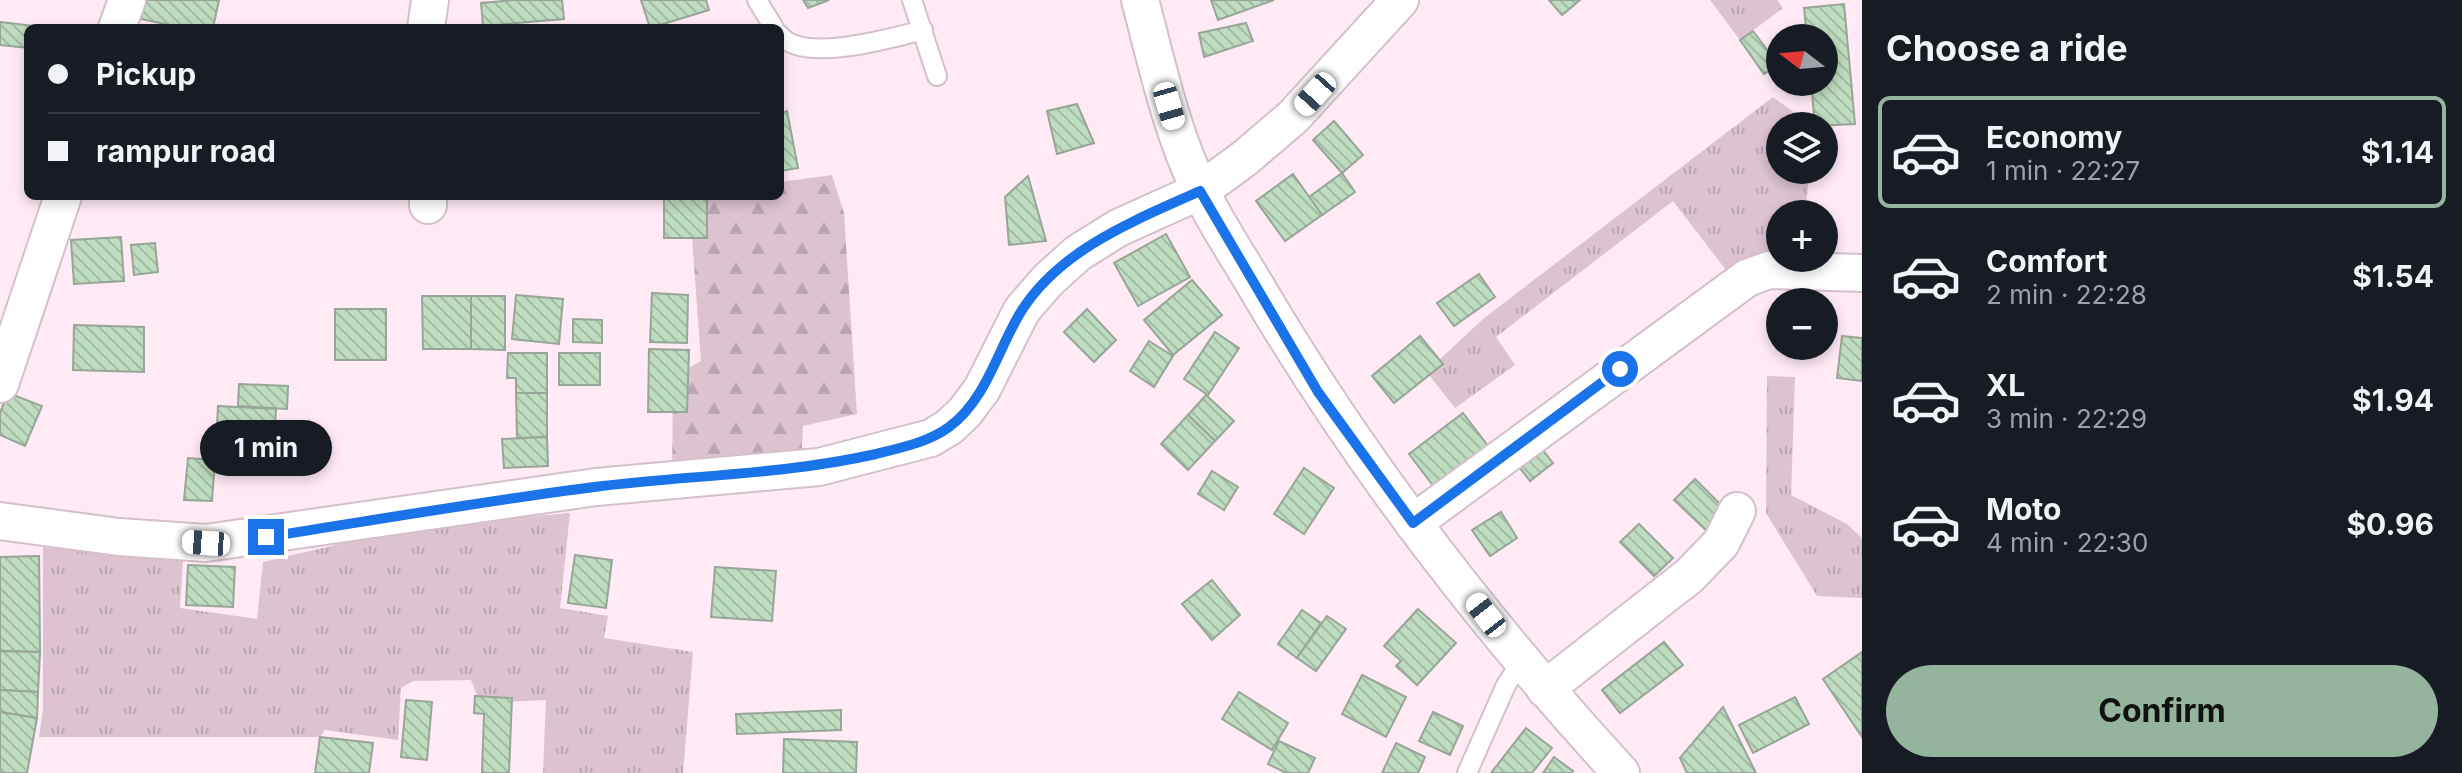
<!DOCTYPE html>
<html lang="en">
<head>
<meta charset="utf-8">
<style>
	:root { --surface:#171b24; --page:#20242c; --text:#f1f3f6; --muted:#9ea1a6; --line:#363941; --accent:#94b49d }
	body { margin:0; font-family:Inter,sans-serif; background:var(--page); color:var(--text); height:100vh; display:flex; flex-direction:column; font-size:30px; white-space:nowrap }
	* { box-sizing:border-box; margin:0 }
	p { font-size:26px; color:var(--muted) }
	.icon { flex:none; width:44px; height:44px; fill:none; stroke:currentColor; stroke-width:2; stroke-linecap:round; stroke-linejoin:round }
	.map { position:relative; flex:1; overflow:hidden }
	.drawer { display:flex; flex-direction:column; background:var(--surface); width:600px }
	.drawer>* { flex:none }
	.hud { position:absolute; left:24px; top:24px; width:760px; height:176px; border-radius:12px; box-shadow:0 4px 12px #0003; display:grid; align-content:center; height:176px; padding:0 24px; background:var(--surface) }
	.needle { width:52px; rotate:286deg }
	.controls { position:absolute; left:1766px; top:24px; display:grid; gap:16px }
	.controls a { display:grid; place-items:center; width:72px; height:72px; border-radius:50%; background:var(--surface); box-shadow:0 4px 12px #0003; font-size:40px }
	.end { position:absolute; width:36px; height:36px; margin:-18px; border:10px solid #1a73e8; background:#fff; box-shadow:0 0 0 4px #fff }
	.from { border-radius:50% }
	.bubble { position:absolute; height:56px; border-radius:28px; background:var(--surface); box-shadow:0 4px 12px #0003; font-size:26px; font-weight:700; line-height:56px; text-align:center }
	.car { position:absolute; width:24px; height:48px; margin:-24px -12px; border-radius:10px; box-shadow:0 0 6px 2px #0007; background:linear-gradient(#fff 24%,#345 0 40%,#fff 0 76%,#345 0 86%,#fff 0) }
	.hud b { display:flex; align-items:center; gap:28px; height:76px; font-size:30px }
	.hud b+b { border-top:2px solid var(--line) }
	.hud i { width:20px; height:20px; background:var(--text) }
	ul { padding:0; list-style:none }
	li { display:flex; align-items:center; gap:24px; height:112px; margin:0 16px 12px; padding:0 8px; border:4px solid transparent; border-radius:12px }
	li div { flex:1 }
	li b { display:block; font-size:30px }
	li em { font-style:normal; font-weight:700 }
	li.on { border-color:var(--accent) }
	li>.icon { width:72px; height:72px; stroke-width:1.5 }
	h2 { padding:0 24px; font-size:36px; line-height:96px }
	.action { display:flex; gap:16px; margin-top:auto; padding:16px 24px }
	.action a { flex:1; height:92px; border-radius:48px; background:var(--accent); color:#111; font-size:32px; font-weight:700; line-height:92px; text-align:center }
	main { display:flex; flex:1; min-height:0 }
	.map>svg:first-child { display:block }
	.grass { fill:url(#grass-tufts) }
	.forest { fill:url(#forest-firs) }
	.building { fill:url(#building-back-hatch); stroke:#97a698; stroke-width:2 }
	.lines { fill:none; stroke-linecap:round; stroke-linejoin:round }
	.service-casing { stroke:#d4c0cb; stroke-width:22 }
	.minor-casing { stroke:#d4c0cb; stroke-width:40 }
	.service { stroke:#fff; stroke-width:18 }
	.minor { stroke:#fff; stroke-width:36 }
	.route { stroke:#1a73e8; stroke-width:10 }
</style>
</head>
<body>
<main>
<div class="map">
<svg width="1862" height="773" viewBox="0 0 1862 773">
	<defs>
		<pattern id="grass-tufts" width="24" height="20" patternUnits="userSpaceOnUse" patternTransform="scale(2)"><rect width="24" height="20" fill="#ddc2d0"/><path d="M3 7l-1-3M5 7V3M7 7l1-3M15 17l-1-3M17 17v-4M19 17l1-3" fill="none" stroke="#bda6b2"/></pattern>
		<pattern id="forest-firs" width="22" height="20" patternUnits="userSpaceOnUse" patternTransform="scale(2)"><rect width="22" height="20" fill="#ddc2d0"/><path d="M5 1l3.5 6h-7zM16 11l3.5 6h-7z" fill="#bda6b2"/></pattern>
		<pattern id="building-back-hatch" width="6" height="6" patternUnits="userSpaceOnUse" patternTransform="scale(2)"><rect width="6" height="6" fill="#bedcc0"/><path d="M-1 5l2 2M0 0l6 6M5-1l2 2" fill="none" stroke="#a3bca4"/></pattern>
	</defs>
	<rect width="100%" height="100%" fill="#ffeaf5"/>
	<g class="grass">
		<path d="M1710,0H1777L1783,8L1740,40Z"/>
		<path d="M1773,97L1813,126H1780V170H1810L1805,214H1780V256L1729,274L1673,201L1496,337L1515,365L1455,408L1429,375L1442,365L1439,360L1483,319Z"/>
		<path d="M1767,376L1795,377L1791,495L1847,524L1862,538V598L1817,596L1766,513Z"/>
		<path d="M570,513L560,608L608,616L604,638L693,652L683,773H543L546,700L480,703L471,680L413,681L401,688L398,740L325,730L320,737H39L43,708V547L183,561L180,608L257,619L263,562L416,526Z"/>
	</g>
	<path class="forest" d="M832,175L844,213L857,414L803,426L801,464L672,479L673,377L701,361L689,196H780V182Z"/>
	<g class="building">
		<path d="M145,0H219L213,28H184L141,19Z"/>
		<path d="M515,0H562L564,19L483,26L481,3Z"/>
		<path d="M641,0H706L709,10L650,28Z"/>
		<path d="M803,0H829L808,8Z"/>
		<path d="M1211,0H1274L1218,20Z"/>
		<path d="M1549,0H1580L1562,15Z"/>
		<path d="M1844,4L1855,124L1815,126L1811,82H1824V38H1807L1804,8Z"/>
		<path d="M0,22L52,28H28V48L0,45Z"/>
		<path d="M1246,23L1253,41L1204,57L1199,33Z"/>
		<path d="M1753,31L1778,64L1764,74L1740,40Z"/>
		<path d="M1077,104L1094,143L1057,154L1047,111Z"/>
		<path d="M787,111L798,168L780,171V114Z"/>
		<path d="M1334,121L1363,155L1342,173L1313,140Z"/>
		<path d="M1342,173L1355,192L1322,215L1309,197Z"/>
		<path d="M1293,174L1322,215L1285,241L1256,201Z"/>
		<path d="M1028,176L1046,241L1009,245L1005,197Z"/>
		<rect x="664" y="196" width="43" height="42"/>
		<path d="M1166,234L1190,277L1138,306L1114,263Z"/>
		<path d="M121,237L124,281L74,284L71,240Z"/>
		<path d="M155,243L158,272L134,275L131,245Z"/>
		<path d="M1479,274L1495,297L1454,326L1437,303Z"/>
		<path d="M1192,280L1222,315L1173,355L1144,320Z"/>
		<path d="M652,293L688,295L687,343L650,342Z"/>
		<path d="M516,295L563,299L559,344L512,339Z"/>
		<path d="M422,296H471V349H423Z"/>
		<path d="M471,296H505V350L471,349Z"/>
		<rect x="335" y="309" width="51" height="51"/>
		<path d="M1087,309L1116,340L1094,362L1064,332Z"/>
		<path d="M573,319L602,320V343L573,342Z"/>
		<path d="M74,325L144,327V372L73,370Z"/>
		<path d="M1215,332L1239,348L1208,395L1184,379Z"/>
		<path d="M1420,336L1443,364L1394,403L1372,376Z"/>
		<path d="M1842,336L1862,338V381L1837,378Z"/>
		<path d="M1149,341L1173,356L1154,387L1130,371Z"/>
		<path d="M649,349L689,350L687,412H648Z"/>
		<path d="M508,353H547V393H516V378H507Z"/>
		<rect x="559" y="353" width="41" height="32"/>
		<path d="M239,384L288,386L287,409L238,406Z"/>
		<path d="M8,393L42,406L25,446L0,435V413Z"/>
		<path d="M516,393H547V437L517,438Z"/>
		<path d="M1206,395L1234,421L1215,441L1188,415Z"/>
		<path d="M218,406L276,409L272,474L228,472L230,427L217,426Z"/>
		<path d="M1463,413L1492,451L1438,492L1409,454Z"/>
		<path d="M1188,415L1215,441L1188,470L1161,444Z"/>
		<path d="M1527,430L1553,463L1530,481L1504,448Z"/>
		<path d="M547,437L548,466L504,468L502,439Z"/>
		<path d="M188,458L215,460L212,501L184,500Z"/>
		<path d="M1304,468L1334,488L1304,534L1274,514Z"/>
		<path d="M1212,471L1238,487L1224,510L1198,494Z"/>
		<path d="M1695,479L1728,512L1708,532L1674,500Z"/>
		<path d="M1501,512L1517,538L1490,556L1472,530Z"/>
		<path d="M1639,524L1673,558L1654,576L1620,542Z"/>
		<path d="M575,555L612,560L606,608L568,603Z"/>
		<path d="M39,556L40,652L0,651V557Z"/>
		<path d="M188,565L235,567L233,607L186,605Z"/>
		<path d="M715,567L776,571L772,621L711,617Z"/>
		<path d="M1212,580L1240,615L1212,640L1182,604Z"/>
		<path d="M1418,609L1456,643L1417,685L1396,666L1401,661L1384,646Z"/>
		<path d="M1302,610L1321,623L1297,658L1278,644Z"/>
		<path d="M1327,616L1346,629L1316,671L1297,658Z"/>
		<path d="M1664,642L1683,665L1620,713L1602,690Z"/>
		<path d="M0,651L40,652L38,692L0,690Z"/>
		<path d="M1862,652V737L1823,679Z"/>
		<path d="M1362,675L1406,697L1386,737L1342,714Z"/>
		<path d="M0,690L38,692L37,718L0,712Z"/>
		<path d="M1239,692L1288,723L1272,750L1222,719Z"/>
		<path d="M475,696L512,698L509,773H482L484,714L474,713Z"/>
		<path d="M1795,697L1809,724L1753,753L1739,725Z"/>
		<path d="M406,700L432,702L427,760L401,757Z"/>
		<path d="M1723,707L1756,773H1687L1680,758Z"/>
		<path d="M841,710V730L737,734L736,714Z"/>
		<path d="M0,712L37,718L27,773H0Z"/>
		<path d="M1433,712L1463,726L1450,755L1419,741Z"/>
		<path d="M1526,728L1552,748L1532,773H1491Z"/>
		<path d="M320,737L373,743L369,773H315Z"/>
		<path d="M784,739L857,742L856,773H783Z"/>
		<path d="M1279,741L1315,758L1308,773H1286L1268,764Z"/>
		<path d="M1396,743L1425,757L1418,773H1382Z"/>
		<path d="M1554,757L1573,771L1572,773H1543Z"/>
	</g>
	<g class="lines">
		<g class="service-casing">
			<g id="service">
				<path d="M757,0L774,28"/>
				<path d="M912,0L937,76"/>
				<path d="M780,35C803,64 892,38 923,30"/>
				<path d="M1467,773L1506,685L1522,661"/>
			</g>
		</g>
		<g class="minor-casing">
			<g id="minor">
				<path d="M1140,0C1157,64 1171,131 1200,190C1217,226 1241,260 1261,295C1363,467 1486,626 1621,773"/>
				<path d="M117,28L127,0"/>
				<path d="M426,28L430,0"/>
				<path d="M428,196V205"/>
				<path d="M0,384L63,196"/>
				<path d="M0,521L119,537L206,543L596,487L819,467L931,438L949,427L965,412L982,389L1022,310L1048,280L1078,253L1118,228L1200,191L1245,158L1293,117L1400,0"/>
				<path d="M1413,523L1747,278L1769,270L1862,273"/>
				<path d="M1545,689L1689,576L1721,543L1737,511"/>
			</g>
		</g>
		<use href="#service" class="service"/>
		<use href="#minor" class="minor"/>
	</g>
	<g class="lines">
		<path class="route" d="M266,537C375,520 485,501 594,487C689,475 783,475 876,454C900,448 929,442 949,427C987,399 998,348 1022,310C1062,248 1136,220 1200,191L1318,392L1413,523L1620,369"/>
	</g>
</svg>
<div class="controls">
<a><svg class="needle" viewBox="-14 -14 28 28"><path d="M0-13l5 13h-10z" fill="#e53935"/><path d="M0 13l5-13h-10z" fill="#9ea1a6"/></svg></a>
<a><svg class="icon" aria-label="layers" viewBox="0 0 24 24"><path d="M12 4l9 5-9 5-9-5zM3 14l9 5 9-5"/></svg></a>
<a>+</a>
<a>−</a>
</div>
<i class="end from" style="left:1620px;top:369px"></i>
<i class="end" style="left:266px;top:537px"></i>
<div class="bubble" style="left:200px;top:420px;width:132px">1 min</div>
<i class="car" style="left:1315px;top:94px;rotate:222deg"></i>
<i class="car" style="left:1169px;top:106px;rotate:164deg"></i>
<i class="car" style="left:206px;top:543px;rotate:274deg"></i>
<i class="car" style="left:1486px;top:615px;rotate:322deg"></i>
<div class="hud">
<b><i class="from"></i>Pickup</b>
<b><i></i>rampur road</b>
</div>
</div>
<section class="drawer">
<h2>Choose a ride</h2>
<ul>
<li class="on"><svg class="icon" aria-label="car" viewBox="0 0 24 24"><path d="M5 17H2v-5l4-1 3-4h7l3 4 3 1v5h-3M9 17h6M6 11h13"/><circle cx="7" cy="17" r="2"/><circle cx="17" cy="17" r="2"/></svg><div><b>Economy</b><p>1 min · 22:27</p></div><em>$1.14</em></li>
<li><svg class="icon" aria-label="car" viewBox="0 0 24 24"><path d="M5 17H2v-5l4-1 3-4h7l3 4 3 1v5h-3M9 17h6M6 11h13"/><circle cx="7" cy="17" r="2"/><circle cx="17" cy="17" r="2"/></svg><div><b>Comfort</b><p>2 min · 22:28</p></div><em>$1.54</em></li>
<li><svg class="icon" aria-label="car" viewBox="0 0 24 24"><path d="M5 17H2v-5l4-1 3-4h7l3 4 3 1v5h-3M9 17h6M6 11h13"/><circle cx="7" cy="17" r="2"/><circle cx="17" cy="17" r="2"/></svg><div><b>XL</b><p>3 min · 22:29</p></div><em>$1.94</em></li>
<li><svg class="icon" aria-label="car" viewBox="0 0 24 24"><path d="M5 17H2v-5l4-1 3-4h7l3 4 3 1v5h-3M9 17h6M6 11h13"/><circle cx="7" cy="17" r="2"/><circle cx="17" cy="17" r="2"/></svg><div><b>Moto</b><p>4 min · 22:30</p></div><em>$0.96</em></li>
</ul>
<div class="action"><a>Confirm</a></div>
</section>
</main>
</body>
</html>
